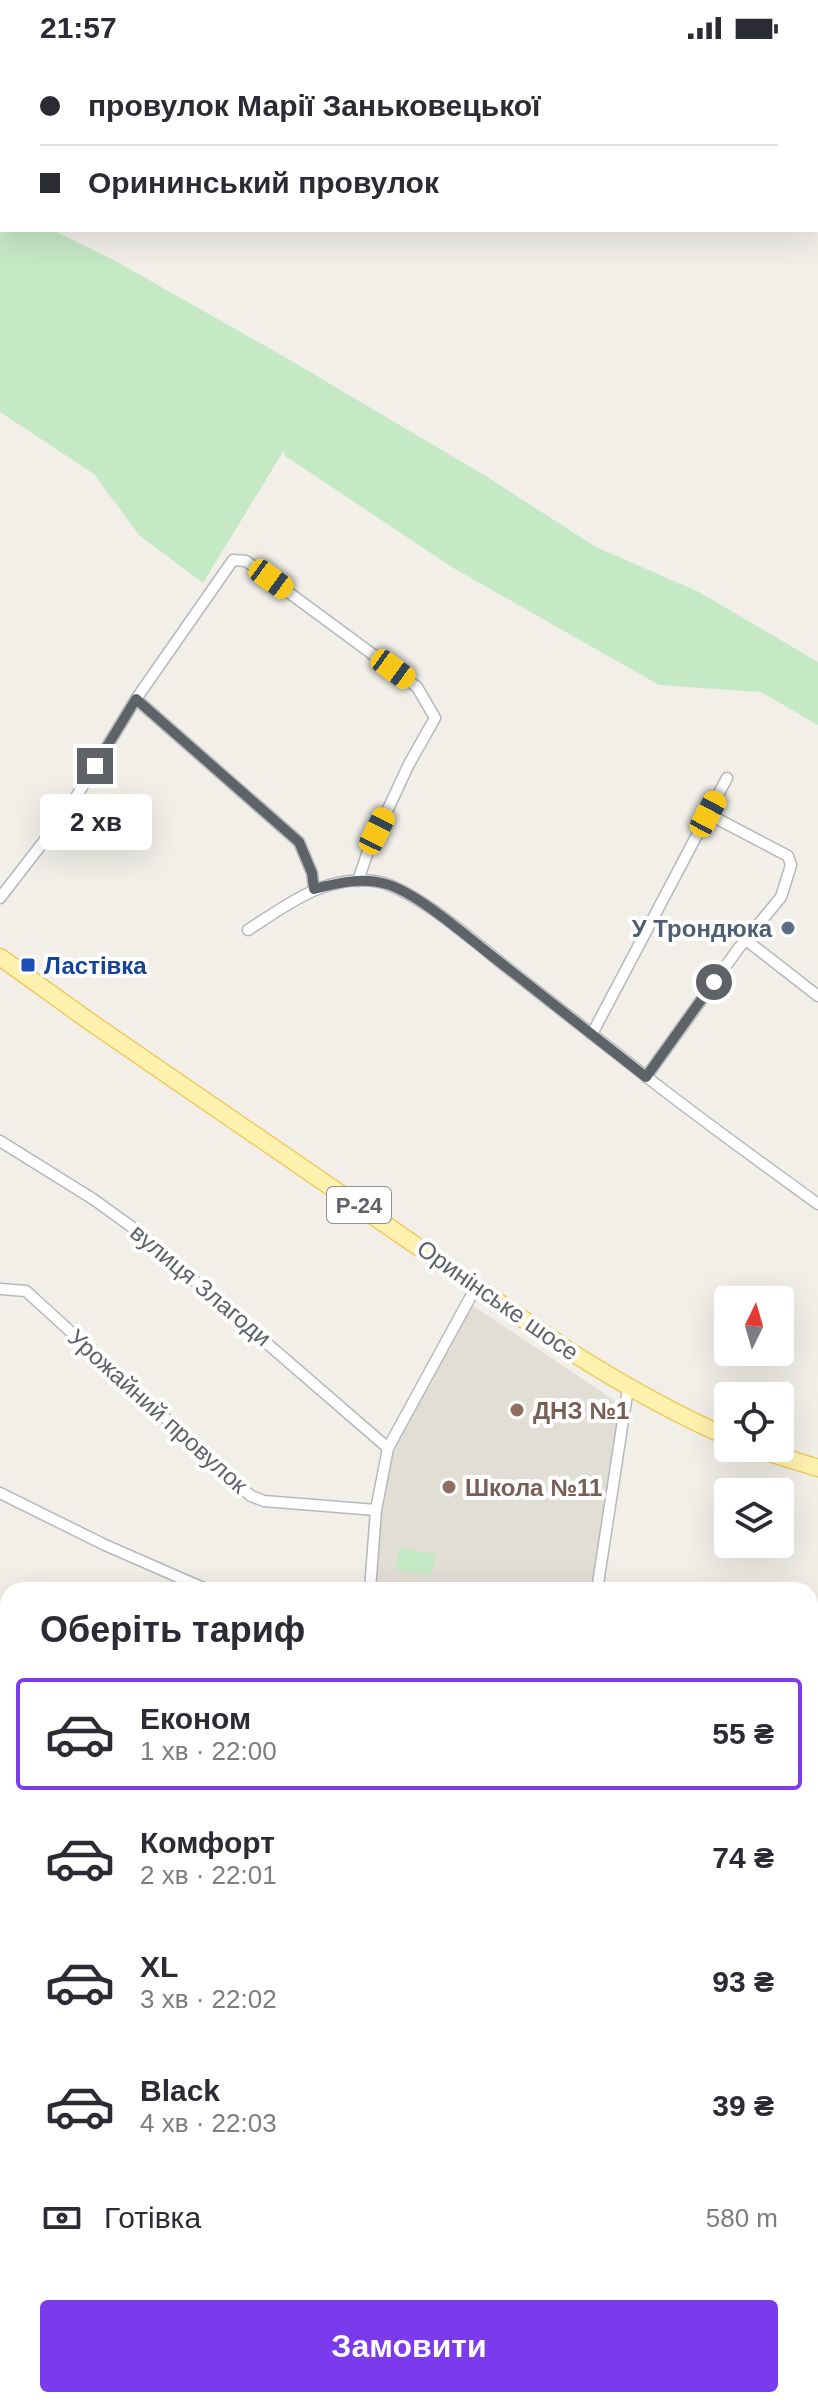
<!DOCTYPE html>
<html lang="uk">
<head>
<meta charset="utf-8">
<style>
	:root { --surface:#fff; --page:#f2f2f3; --text:#2b2b33; --muted:#7c7c81; --line:#e1e1e2; --accent:#7c3aed }
	body { margin:0; font-family:Arial,sans-serif; background:var(--page); color:var(--text); height:100vh; display:flex; flex-direction:column; font-size:30px; white-space:nowrap }
	* { box-sizing:border-box; margin:0 }
	p { font-size:26px; color:var(--muted) }
	.icon { flex:none; width:44px; height:44px; fill:none; stroke:currentColor; stroke-width:2; stroke-linecap:round; stroke-linejoin:round }
	.map { position:relative; flex:1; overflow:hidden }
	.side { position:absolute; left:0px; top:1526px; width:818px; height:826px; display:flex; flex-direction:column; background:var(--surface); border-radius:24px 24px 0 0; box-shadow:0 8px 32px #0002 }
	.side>* { flex:none }
	.banner { position:absolute; left:0px; top:0px; width:818px; height:176px; box-shadow:0 8px 32px #0002; display:grid; align-content:center; height:176px; padding:0 40px; background:var(--surface) }
	.needle { width:52px; rotate:5deg }
	.controls { position:absolute; left:714px; top:1230px; display:grid; gap:16px }
	.controls a { display:grid; place-items:center; width:80px; height:80px; border-radius:8px; background:var(--surface); box-shadow:0 8px 32px #0002; font-size:40px }
	.end { position:absolute; width:36px; height:36px; margin:-18px; border:10px solid #5f6368; background:#fff; box-shadow:0 0 0 4px #fff }
	.from { border-radius:50% }
	.bubble { position:absolute; height:56px; border-radius:8px; background:var(--surface); box-shadow:0 8px 32px #0002; font-size:26px; font-weight:600; line-height:56px; text-align:center }
	.car { position:absolute; width:24px; height:48px; margin:-24px -12px; border-radius:10px; box-shadow:0 0 6px 2px #0007; background:linear-gradient(#f5c518 24%,#345 0 40%,#f5c518 0 76%,#345 0 86%,#f5c518 0) }
	.banner b { display:flex; align-items:center; gap:28px; height:76px; font-size:30px }
	.banner b+b { border-top:2px solid var(--line) }
	.banner i { width:20px; height:20px; background:var(--text) }
	ul { padding:0; list-style:none }
	li { display:flex; align-items:center; gap:24px; height:112px; margin:0 16px 12px; padding:0 24px; border:4px solid transparent; border-radius:8px }
	li div { flex:1 }
	li b { display:block; font-size:30px }
	li em { font-style:normal; font-weight:600 }
	li.on { border-color:var(--accent) }
	li>.icon { width:72px; height:72px; stroke-width:1.5 }
	h2 { padding:0 40px; font-size:36px; line-height:96px }
	.pay { display:flex; align-items:center; gap:20px; height:88px; padding:0 40px; font-size:30px }
	.pay p { margin-inline-start:auto }
	.button { display:flex; gap:16px; margin-top:auto; padding:16px 40px }
	.button a { flex:1; height:92px; border-radius:8px; background:var(--accent); color:#fff; font-size:32px; font-weight:600; line-height:92px; text-align:center }
	.status { display:flex; justify-content:space-between; align-items:center; height:56px; padding:0 40px; background:var(--surface); direction:ltr }
	.status svg { height:22px; fill:currentColor }
	.map>svg:first-child { display:block }
	.education { fill:#e1ded6 }
	.green { fill:#c5e8c5 }
	.lines { fill:none; stroke-linecap:round; stroke-linejoin:round }
	.stream { stroke:#aadaff; stroke-width:3 }
	.minor-casing { stroke:#b5b8bc; stroke-width:13 }
	.primary-casing { stroke:#f2c960; stroke-width:19 }
	.minor { stroke:#fff; stroke-width:10 }
	.primary { stroke:#fff2af; stroke-width:16 }
	.route { stroke:#5f6368; stroke-width:10 }
	.service-dot { fill:#5c6f8a; stroke:#fff; stroke-width:3 }
	.transit-dot { fill:#1a4fb4; stroke:#fff; stroke-width:3 }
	.education-dot { fill:#8d6e63; stroke:#fff; stroke-width:3 }
	.labels { text-anchor:middle; dominant-baseline:central; stroke-width:8; stroke-linejoin:round; paint-order:stroke }
	.shield { fill:#fff; stroke:#8f9295; stroke-width:2 }
	.shield-label { font-size:22px; font-weight:bold; fill:#5f6368 }
	.service-label { font-size:24px; font-weight:bold; fill:#4e5e75; stroke:#fff; text-anchor:end }
	.transit-label { font-size:24px; font-weight:bold; fill:#164399; stroke:#fff; text-anchor:start }
	.street-label { font-size:24px; fill:#5f6368; stroke:#fff }
	.education-label { font-size:24px; font-weight:bold; fill:#785e54; stroke:#fff; text-anchor:start }
</style>
</head>
<body>
<div class="status"><b>21:57</b><svg viewBox="0 0 49 12"><path d="M0 12V9h3v3zM5 12V6h3v6zM10 12V3h3v9zM15 12V0h3v12zM26 1h20v11H26zM47 4h2v5h-2z"/></svg></div>
<div class="map">
<svg width="818" height="2351" viewBox="0 0 818 2351">
	<rect width="100%" height="100%" fill="#f1efe8"/>
	<path class="education" d="M472,1249L620,1348L592,1534H375L381,1455L393,1393Z"/>
	<g class="green">
		<path d="M552,0H818V144L816,143V2H556Z"/>
		<path d="M0,148L2,149V174H52L112,203L283,300L484,419L596,491L699,536L818,606V669L761,636L659,629L450,510L285,400L284,394L203,527L139,479L94,418L0,356Z"/>
		<path d="M399,1492L435,1498L432,1519L396,1514Z"/>
		<path d="M22,2344H59L68,2351H25Z"/>
		<path d="M299,2344H793L807,2351H295Z"/>
	</g>
	<g class="lines">
		<g class="stream">
			<path d="M0,2126L8,2128"/>
			<path d="M810,2296L818,2298"/>
		</g>
		<g class="minor-casing">
			<g id="minor">
				<path d="M136,643L299,786L312,817L314,833"/>
				<path d="M0,842L68,754L136,643L233,504L246,505L417,631L435,662L409,708L367,798L358,825"/>
				<path d="M248,874C287,849 324,819 374,825C410,829 475,886 505,910C551,946 597,982 643,1018C700,1063 759,1105 818,1148"/>
				<path d="M746,884L818,940"/>
				<path d="M592,978L727,722"/>
				<path d="M646,1021L738,893L781,841L791,809L788,800L708,758"/>
				<path d="M0,1085L93,1143L136,1174L388,1392"/>
				<path d="M0,1233L26,1235L251,1440L264,1445L376,1454"/>
				<path d="M0,1437L105,1489L208,1534"/>
				<path d="M370,1534L376,1454L388,1392L477,1229"/>
				<path d="M597,1534L628,1332"/>
				<path d="M810,1600L818,1601"/>
				<path d="M0,1629L8,1628"/>
				<path d="M810,2039H818"/>
				<path d="M0,2187L8,2193"/>
				<path d="M0,2273L8,2267"/>
				<path d="M213,2344L221,2351"/>
			</g>
		</g>
		<g class="primary-casing">
			<g id="primary">
				<path d="M0,901L89,965L571,1296C622,1328 672,1357 728,1381"/>
				<path d="M754,1392L818,1412"/>
				<path d="M810,1792H818"/>
				<path d="M0,1855H8"/>
			</g>
		</g>
		<use href="#minor" class="minor"/>
		<use href="#primary" class="primary"/>
	</g>
	<g class="lines">
		<path class="route" d="M95,710L136,643L299,786L312,817L314,833C337,827 362,821 386,828C415,836 462,876 487,896C540,938 593,979 646,1021L714,926"/>
	</g>
	<circle class="service-dot" cx="788" cy="872" r="8"/>
	<rect class="transit-dot" x="20" y="901" width="16" height="16" rx="4"/>
	<g class="education-dot">
		<circle cx="517" cy="1354" r="8"/>
		<circle cx="449" cy="1431" r="8"/>
	</g>
	<g class="labels">
		<rect class="shield" x="327" y="1131" width="64" height="36" rx="6"/>
		<g class="shield-label">
			<text x="359" y="1149">Р-24</text>
		</g>
		<g class="service-label">
			<text x="772" y="872">У Трондюка</text>
		</g>
		<g class="transit-label">
			<text x="44" y="909">Ластівка</text>
		</g>
		<g class="street-label">
			<text transform="translate(201 1229) rotate(40)">вулиця Злагоди</text>
			<text transform="translate(498 1244) rotate(35)">Оринінське шосе</text>
			<text transform="translate(158 1355) rotate(42)">Урожайний провулок</text>
		</g>
		<g class="education-label">
			<text x="533" y="1354">ДНЗ №1</text>
			<text x="465" y="1431">Школа №11</text>
		</g>
	</g>
</svg>
<div class="controls">
<a><svg class="needle" viewBox="-14 -14 28 28"><path d="M0-13l5 13h-10z" fill="#e53935"/><path d="M0 13l5-13h-10z" fill="#7c7c81"/></svg></a>
<a><svg class="icon" aria-label="locate" viewBox="0 0 24 24"><circle cx="12" cy="12" r="6"/><path d="M12 2v4M12 18v4M2 12h4M18 12h4"/></svg></a>
<a><svg class="icon" aria-label="layers" viewBox="0 0 24 24"><path d="M12 4l9 5-9 5-9-5zM3 14l9 5 9-5"/></svg></a>
</div>
<i class="end from" style="left:714px;top:926px"></i>
<i class="end" style="left:95px;top:710px"></i>
<div class="bubble" style="left:40px;top:738px;width:112px">2 хв</div>
<i class="car" style="left:271px;top:523px;rotate:126deg"></i>
<i class="car" style="left:393px;top:613px;rotate:126deg"></i>
<i class="car" style="left:708px;top:758px;rotate:28deg"></i>
<i class="car" style="left:377px;top:775px;rotate:26deg"></i>
<div class="banner">
<b><i class="from"></i>провулок Марії Заньковецької</b>
<b><i></i>Орининський провулок</b>
</div>
<section class="side">
<h2>Оберіть тариф</h2>
<ul>
<li class="on"><svg class="icon" aria-label="car" viewBox="0 0 24 24"><path d="M5 17H2v-5l4-1 3-4h7l3 4 3 1v5h-3M9 17h6M6 11h13"/><circle cx="7" cy="17" r="2"/><circle cx="17" cy="17" r="2"/></svg><div><b>Економ</b><p>1 хв · 22:00</p></div><em>55 ₴</em></li>
<li><svg class="icon" aria-label="car" viewBox="0 0 24 24"><path d="M5 17H2v-5l4-1 3-4h7l3 4 3 1v5h-3M9 17h6M6 11h13"/><circle cx="7" cy="17" r="2"/><circle cx="17" cy="17" r="2"/></svg><div><b>Комфорт</b><p>2 хв · 22:01</p></div><em>74 ₴</em></li>
<li><svg class="icon" aria-label="car" viewBox="0 0 24 24"><path d="M5 17H2v-5l4-1 3-4h7l3 4 3 1v5h-3M9 17h6M6 11h13"/><circle cx="7" cy="17" r="2"/><circle cx="17" cy="17" r="2"/></svg><div><b>XL</b><p>3 хв · 22:02</p></div><em>93 ₴</em></li>
<li><svg class="icon" aria-label="car" viewBox="0 0 24 24"><path d="M5 17H2v-5l4-1 3-4h7l3 4 3 1v5h-3M9 17h6M6 11h13"/><circle cx="7" cy="17" r="2"/><circle cx="17" cy="17" r="2"/></svg><div><b>Black</b><p>4 хв · 22:03</p></div><em>39 ₴</em></li>
</ul>
<div class="pay"><svg class="icon" aria-label="cash" viewBox="0 0 24 24"><path d="M3 7h18v10H3z"/><circle cx="12" cy="12" r="2"/></svg>Готівка<p>580 m</p></div>
<div class="button"><a>Замовити</a></div>
</section>
</div>
</body>
</html>
